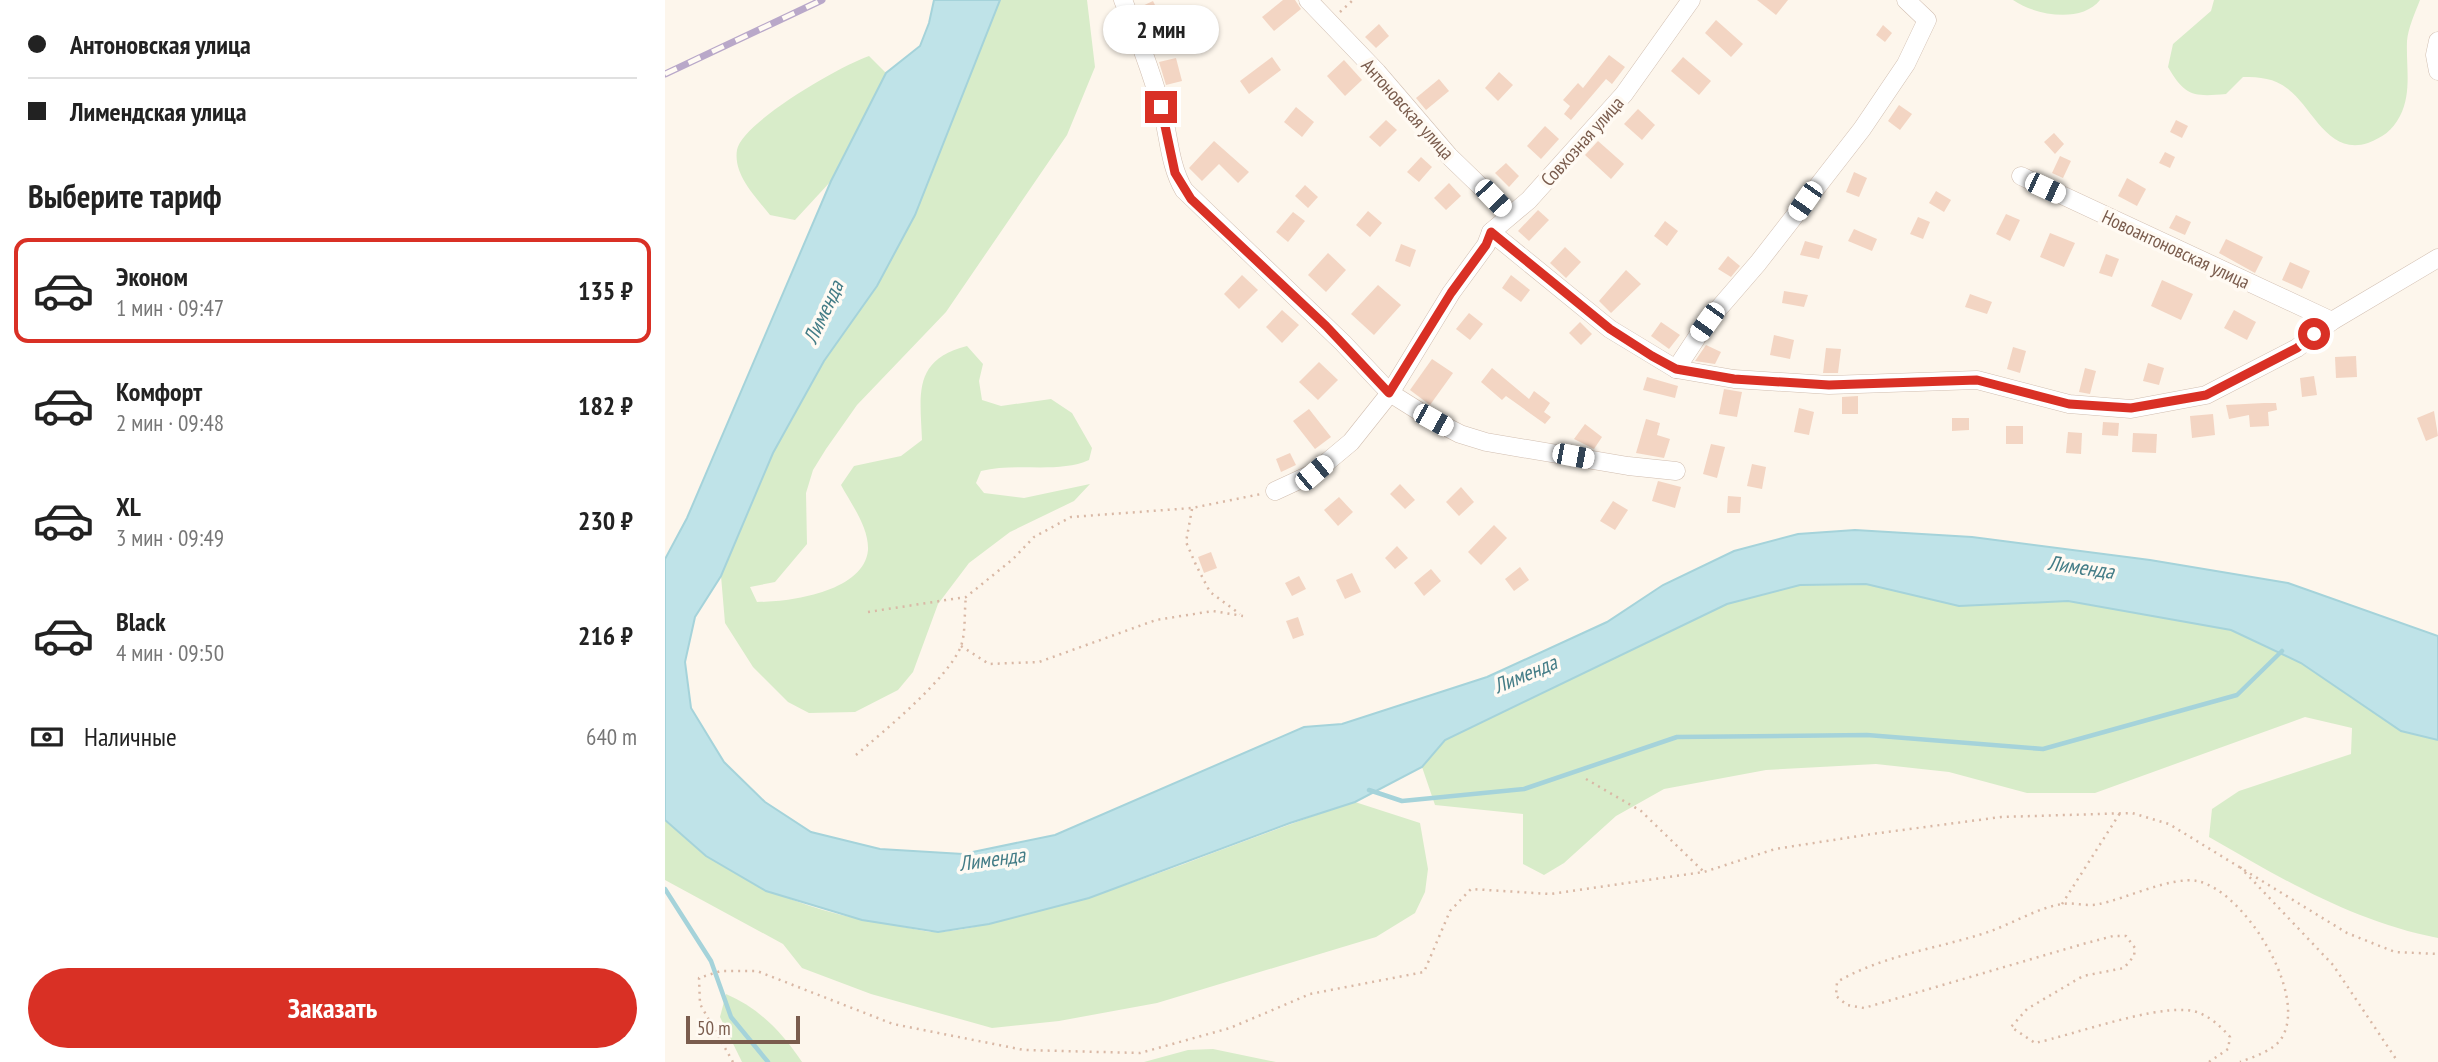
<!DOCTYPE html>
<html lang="ru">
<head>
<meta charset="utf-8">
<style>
	:root { --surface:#fff; --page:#f6f6f6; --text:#222; --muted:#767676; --line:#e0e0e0; --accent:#d93025 }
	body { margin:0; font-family:"PT Sans Narrow",sans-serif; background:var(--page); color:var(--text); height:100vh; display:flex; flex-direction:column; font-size:26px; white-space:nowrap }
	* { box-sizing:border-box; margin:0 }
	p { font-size:23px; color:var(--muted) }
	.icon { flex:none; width:38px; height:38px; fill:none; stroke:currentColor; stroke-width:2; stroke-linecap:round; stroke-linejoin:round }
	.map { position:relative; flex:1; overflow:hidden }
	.details { display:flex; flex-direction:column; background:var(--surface); width:665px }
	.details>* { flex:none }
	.guide { display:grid; align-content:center; height:154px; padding:0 28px; background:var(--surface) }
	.scale { position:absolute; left:21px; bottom:18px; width:114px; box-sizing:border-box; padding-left:7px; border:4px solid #7a5c4d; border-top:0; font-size:19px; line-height:24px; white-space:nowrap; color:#7a5c4d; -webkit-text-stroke:5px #fffaf3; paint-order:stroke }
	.end { position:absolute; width:32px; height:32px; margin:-16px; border:9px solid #d93025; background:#fff; box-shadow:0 0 0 4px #fff }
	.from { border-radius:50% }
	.bubble { position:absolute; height:49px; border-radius:24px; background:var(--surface); box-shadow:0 2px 5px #0004; font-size:23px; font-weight:800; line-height:49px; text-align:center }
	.car { position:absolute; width:21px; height:42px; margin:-21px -10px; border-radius:9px; box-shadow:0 0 5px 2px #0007; background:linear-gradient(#fff 24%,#345 0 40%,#fff 0 76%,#345 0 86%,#fff 0) }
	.guide b { display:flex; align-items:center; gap:24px; height:66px; font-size:26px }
	.guide b+b { border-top:2px solid var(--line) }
	.guide i { width:18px; height:18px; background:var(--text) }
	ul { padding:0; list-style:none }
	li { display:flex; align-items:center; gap:21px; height:105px; margin:0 14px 10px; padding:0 14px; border:4px solid transparent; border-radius:14px }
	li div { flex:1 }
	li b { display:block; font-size:26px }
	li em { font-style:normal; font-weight:800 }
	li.selected { border-color:var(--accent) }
	li>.icon { width:63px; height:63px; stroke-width:1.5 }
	h2 { padding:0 28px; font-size:32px; line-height:84px }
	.pay { display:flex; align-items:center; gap:18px; height:77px; padding:0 28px; font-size:26px }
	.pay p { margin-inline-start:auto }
	.action { display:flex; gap:14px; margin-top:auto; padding:14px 28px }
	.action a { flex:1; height:80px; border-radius:42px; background:var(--accent); color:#fff; font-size:28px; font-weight:800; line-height:80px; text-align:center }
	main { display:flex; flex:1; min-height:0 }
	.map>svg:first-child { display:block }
	.green { fill:#d8ecc9 }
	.water { fill:#bfe3e8; stroke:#a5d3da; stroke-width:2 }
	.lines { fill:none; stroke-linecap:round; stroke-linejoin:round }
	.stream { stroke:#a5d3da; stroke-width:4.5 }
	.building { fill:#f3d5c3 }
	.minor-casing { stroke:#d1beb0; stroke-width:19 }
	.path { stroke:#d9b8a5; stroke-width:2.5; stroke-dasharray:2 5; stroke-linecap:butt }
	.minor { stroke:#fff; stroke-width:18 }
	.rail-casing { stroke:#b9a8c9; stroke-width:7 }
	.rail { stroke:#fffaf3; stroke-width:4.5; stroke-dasharray:13; stroke-linecap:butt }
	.route { stroke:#d93025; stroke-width:9 }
	.labels { text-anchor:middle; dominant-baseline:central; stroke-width:7; stroke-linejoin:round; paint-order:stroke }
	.street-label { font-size:19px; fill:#7a5c4d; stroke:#fffaf3 }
	.water-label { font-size:21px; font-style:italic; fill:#437c86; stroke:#fffaf3 }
</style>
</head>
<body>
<main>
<section class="details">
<div class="guide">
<b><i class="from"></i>Антоновская улица</b>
<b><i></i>Лимендская улица</b>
</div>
<h2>Выберите тариф</h2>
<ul>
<li class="selected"><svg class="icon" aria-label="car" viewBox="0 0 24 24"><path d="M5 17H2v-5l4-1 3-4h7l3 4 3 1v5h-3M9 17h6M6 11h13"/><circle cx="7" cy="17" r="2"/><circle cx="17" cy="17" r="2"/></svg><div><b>Эконом</b><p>1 мин · 09:47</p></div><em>135 ₽</em></li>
<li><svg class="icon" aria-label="car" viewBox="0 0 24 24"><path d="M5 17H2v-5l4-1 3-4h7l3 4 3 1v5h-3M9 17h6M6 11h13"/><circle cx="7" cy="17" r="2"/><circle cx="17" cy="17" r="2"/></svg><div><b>Комфорт</b><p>2 мин · 09:48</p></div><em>182 ₽</em></li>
<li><svg class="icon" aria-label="car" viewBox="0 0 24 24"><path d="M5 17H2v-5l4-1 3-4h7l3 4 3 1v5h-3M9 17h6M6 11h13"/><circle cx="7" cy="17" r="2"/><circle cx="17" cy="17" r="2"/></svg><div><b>XL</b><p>3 мин · 09:49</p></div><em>230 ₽</em></li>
<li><svg class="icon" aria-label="car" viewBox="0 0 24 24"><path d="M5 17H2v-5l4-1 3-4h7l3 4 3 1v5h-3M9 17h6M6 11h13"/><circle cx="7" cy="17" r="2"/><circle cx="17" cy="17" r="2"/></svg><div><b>Black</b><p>4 мин · 09:50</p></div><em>216 ₽</em></li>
</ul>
<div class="pay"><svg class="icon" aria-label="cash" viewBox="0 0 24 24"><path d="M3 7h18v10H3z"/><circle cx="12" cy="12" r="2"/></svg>Наличные<p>640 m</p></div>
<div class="action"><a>Заказать</a></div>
</section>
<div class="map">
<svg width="1773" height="1062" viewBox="0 0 1773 1062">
	<rect width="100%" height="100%" fill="#fdf6ec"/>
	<g class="green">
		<path d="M335,0H422L430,67L402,135L281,312L192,405L161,449L148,470L141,493L142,544L110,582L85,587L92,602C124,602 199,592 203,550C204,527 186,504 176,485L189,466L236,456L257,440C255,393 248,360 302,346L318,364L314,381L317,400L336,406L386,399L407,413L427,448L424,460C393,474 351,462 316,471L311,483L319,493L359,498L425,484L409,501L345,532L304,563L273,604L248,672L233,690L190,712L144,713L123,702L88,667L60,623L56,576L108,453L159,361L212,286L250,215Z"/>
		<path d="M1348,0H1435C1416,24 1369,15 1348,0Z"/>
		<path d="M1549,0H1755C1750,13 1743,28 1742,41C1741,67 1747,93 1735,116C1727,131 1718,137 1703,143C1663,156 1648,108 1623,89C1609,78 1595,77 1578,77L1561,94C1528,97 1520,96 1503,67L1508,44L1546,11Z"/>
		<path d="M204,56L221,73L166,181L130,220L105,215C91,197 68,175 72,150C77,122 177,65 204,56Z"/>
		<path d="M1201,584L1294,606L1403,601L1566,630L1636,663L1736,731L1773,740V938C1689,922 1617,879 1544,837L1547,809L1574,791L1686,754L1687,728L1640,717L1430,793H1362L1284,772L1211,764L1101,770L999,789L951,816L899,863L879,875L858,864V814L770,805L757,767L780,740L1062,604L1135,585Z"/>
		<path d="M690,802L755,823L763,869L760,892L750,913L711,937L492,1003L394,1021L327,1028L206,994L137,968L118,944L0,880V820C71,882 134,911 228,925C243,927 260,933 275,932C308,929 341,920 374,911C482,883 584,836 690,802Z"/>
		<path d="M61,994C94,1008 117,1032 137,1062H77L55,1017Z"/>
		<path d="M548,1049L611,1062H479L523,1050Z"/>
	</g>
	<path class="water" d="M269,0H335L250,215L212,286L159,361L108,453L56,576L30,617L20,662L26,708L59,762L100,802L146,832L215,849L298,854L390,835L639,727L677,724L822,677L942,622L998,585L1069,551L1133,534L1190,530L1307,537L1485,560L1623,583L1773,636V740L1736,731L1636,663L1566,630L1403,601L1294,606L1201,584L1135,585L1062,604L780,740L757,767L690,802L625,823L424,898L324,924L273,932L197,920L101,891L41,856L0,820V559L22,518L166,181L221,73L255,46L264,23Z"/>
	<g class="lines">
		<g class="stream">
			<path d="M704,790L737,801L859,789L1012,737L1202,735L1378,749L1572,695L1617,651"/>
			<path d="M0,889L46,961L66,1017L103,1062"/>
		</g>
	</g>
	<g class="building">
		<path d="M618,0H630L636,9L609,31L597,17Z"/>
		<path d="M1092,0H1123L1111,15Z"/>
		<path d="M488,1L499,23L482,31L473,8Z"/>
		<path d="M1051,20L1078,44L1066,57L1040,33Z"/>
		<path d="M714,24L724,36L711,48L700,37Z"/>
		<path d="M1218,25L1227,33L1220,42L1211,35Z"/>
		<path d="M944,55L960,67L947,84L941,79L906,120L899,114L905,106L898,100L913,83L918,88Z"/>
		<path d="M607,57L616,70L584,94L575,81Z"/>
		<path d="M1018,57L1046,81L1034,95L1006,71Z"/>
		<path d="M511,58L517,81L501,85L494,62Z"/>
		<path d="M679,60L697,80L680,96L662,76Z"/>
		<path d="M834,72L848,85L833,101L820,88Z"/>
		<path d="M774,79L784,91L761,110L751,98Z"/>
		<path d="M1234,105L1247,114L1235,130L1223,121Z"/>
		<path d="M631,107L649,122L637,137L619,122Z"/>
		<path d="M973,109L990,125L977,140L959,124Z"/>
		<path d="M721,120L732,130L715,147L704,137Z"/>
		<path d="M1511,120L1523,126L1517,138L1505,132Z"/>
		<path d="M880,126L894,139L876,159L862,146Z"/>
		<path d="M1389,133L1399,144L1390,154L1379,142Z"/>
		<path d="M549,141L584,172L573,183L554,164L537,181L524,168Z"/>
		<path d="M933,141L959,164L946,179L920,155Z"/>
		<path d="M1500,152L1510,157L1505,168L1494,163Z"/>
		<path d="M1395,156L1406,161L1398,178L1387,173Z"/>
		<path d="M756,157L767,167L754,182L742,172Z"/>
		<path d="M841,163L854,176L844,187L830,173Z"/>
		<path d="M1189,172L1202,178L1194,197L1181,192Z"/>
		<path d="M1462,178L1481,189L1472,206L1453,196Z"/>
		<path d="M784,183L796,196L781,210L769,198Z"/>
		<path d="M640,185L653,197L643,208L630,196Z"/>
		<path d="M1271,191L1286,200L1279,212L1264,203Z"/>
		<path d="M873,210L884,220L864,241L853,231Z"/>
		<path d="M703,211L717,223L705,237L691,225Z"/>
		<path d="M628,212L640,221L623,242L611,232Z"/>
		<path d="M1341,214L1355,220L1345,241L1331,234Z"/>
		<path d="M1511,215L1526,222L1520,235L1504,228Z"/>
		<path d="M1253,217L1265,222L1258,239L1245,234Z"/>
		<path d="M1000,221L1013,231L1002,246L989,236Z"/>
		<path d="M1189,229L1212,239L1207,251L1183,241Z"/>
		<path d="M1385,233L1410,243L1399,267L1375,257Z"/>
		<path d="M1561,239L1598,257L1590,273L1554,253Z"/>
		<path d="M1140,241L1158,246L1154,259L1135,255Z"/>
		<path d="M736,244L751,250L745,267L730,261Z"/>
		<path d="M900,247L916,262L901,278L885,263Z"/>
		<path d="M663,253L681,270L661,292L643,275Z"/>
		<path d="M1441,254L1454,259L1447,277L1434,273Z"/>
		<path d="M1063,256L1075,266L1066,277L1053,269Z"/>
		<path d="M1625,262L1645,271L1637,289L1617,280Z"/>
		<path d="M961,270L976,284L946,313L934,301Z"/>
		<path d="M577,275L593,290L574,309L559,294Z"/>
		<path d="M846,275L865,290L856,302L837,288Z"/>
		<path d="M1497,280L1528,294L1516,320L1486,306Z"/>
		<path d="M713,285L736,305L709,335L686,314Z"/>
		<path d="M1119,291L1143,295L1139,307L1117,303Z"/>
		<path d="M1305,294L1327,302L1322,314L1300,307Z"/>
		<path d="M617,310L634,325L617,343L601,327Z"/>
		<path d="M1569,310L1591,322L1582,340L1559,328Z"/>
		<path d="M804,313L818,324L805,340L791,329Z"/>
		<path d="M915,322L927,334L916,345L904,333Z"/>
		<path d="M996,322L1015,335L1004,349L986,336Z"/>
		<path d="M1109,335L1129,340L1125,359L1105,355Z"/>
		<path d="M1041,345L1056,352L1050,364L1030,361Z"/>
		<path d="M1348,347L1361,351L1355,373L1342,369Z"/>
		<path d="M1161,348L1176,349L1173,373H1158Z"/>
		<path d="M1691,356L1692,377L1671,378L1670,357Z"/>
		<path d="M767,359L788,373L765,405L745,390Z"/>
		<path d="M654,362L673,380L653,400L634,382Z"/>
		<path d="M1483,363L1499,368L1494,385L1478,381Z"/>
		<path d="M827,368L864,399L869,391L885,403L879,412L886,417L880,424L841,396L837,400L816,382Z"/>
		<path d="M1420,368L1431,371L1425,394L1414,392Z"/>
		<path d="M1649,376L1652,395L1637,397L1635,378Z"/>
		<path d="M982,377L1013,386L1010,398L978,390Z"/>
		<path d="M1059,389L1077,392L1072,417L1054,414Z"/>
		<path d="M1193,396V414H1177V397Z"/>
		<path d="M1599,403H1611L1612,410L1603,412L1604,426L1585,427L1584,415L1564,419L1561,405Z"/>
		<path d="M1134,408L1149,412L1144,435L1129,432Z"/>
		<path d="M644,409L666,437L650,449L628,421Z"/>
		<path d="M1769,411L1773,436L1761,441L1752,418Z"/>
		<path d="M1548,414L1550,435L1527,438L1525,416Z"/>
		<path d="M1287,418H1304V430L1287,431Z"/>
		<path d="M981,419L995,423L992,435L1005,439L999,458L971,453Z"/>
		<path d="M1438,422L1454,423L1453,436L1437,435Z"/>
		<path d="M920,424L937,437L929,449L909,439Z"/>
		<rect x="1341" y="426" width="17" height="18"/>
		<path d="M1403,432L1417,433L1416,454L1401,453Z"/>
		<path d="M1468,433L1492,434L1491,453L1467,452Z"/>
		<path d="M1046,444L1060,447L1052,478L1038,474Z"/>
		<path d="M625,453L631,465L616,472L611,459Z"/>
		<path d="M1087,464L1101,467L1097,489L1082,486Z"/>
		<path d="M993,481L1016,487L1010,508L987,501Z"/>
		<path d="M735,484L750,500L740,509L725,494Z"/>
		<path d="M796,487L809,502L794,516L781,502Z"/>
		<path d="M1063,496L1076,497L1075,513H1062Z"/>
		<path d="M674,497L688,512L673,526L659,510Z"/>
		<path d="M948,501L963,510L950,530L935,521Z"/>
		<path d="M829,525L842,538L816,565L803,552Z"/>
		<path d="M732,546L743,558L730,569L720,558Z"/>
		<path d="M546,552L552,568L539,573L533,557Z"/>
		<path d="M855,567L864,580L849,591L840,579Z"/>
		<path d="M766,569L776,581L759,596L749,583Z"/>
		<path d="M687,573L696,592L680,599L671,580Z"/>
		<path d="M634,576L641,589L627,596L620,583Z"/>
		<path d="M633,617L639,635L628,639L621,621Z"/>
	</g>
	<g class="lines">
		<g class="minor-casing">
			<g id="minor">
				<path d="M458,0C472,35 486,70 496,107C504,134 504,165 519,190L678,343L725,393L768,420L795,434L821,442L963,466L1011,471"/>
				<path d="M643,0L712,72L784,156L845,215"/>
				<path d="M1773,41L1770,55L1773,71"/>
				<path d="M1356,176L1667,321"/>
				<path d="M826,232L945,329L1011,369L1069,379L1164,385L1312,380L1404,404L1466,409L1541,395L1632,348L1667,321L1773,258"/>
				<path d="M1011,369L1042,322L1093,263L1197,129L1241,64L1262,20L1241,0"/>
				<path d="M610,491L649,473L686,442L725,393L786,293L821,245L826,232L864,200L959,94L1026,0"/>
			</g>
		</g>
		<g class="path">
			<path d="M675,12L688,0"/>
			<path d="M527,509L521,542L531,565L545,592L575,614"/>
			<path d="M203,612L301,597L348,559L369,537L406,517L527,508L596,494"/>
			<path d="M296,646L324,664L374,662L491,620L548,611L578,616"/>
			<path d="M191,755C218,732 284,678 296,646C301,632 299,611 301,597"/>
			<path d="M921,779L976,811L1039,872"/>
			<path d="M1575,867L1668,965L1733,1062"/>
			<path d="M1397,904L1455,813"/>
			<path d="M68,1062L35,1004L34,978L56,971H92L228,1024L359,1050L475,1053L565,1028L645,994L759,972L785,911L806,889L885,894L1039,872L1110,849L1207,834L1336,817L1467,813L1504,824L1682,933L1730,952L1773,954"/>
			<path d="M1544,1062L1563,1049L1565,1037C1554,1024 1538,1010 1519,1010C1482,1008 1410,1034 1370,1043L1346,1027L1362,1009L1418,976L1459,968L1469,956L1470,948L1461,936H1448L1418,944L1199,1008L1182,1005L1171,996L1172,982C1218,955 1272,949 1323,932C1347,924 1372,908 1397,904C1409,902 1422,907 1434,904C1460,899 1507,876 1532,881C1579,890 1645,996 1616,1039C1608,1051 1588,1057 1575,1062"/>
		</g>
		<use href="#minor" class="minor"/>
		<g class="rail-casing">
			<path id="rail" d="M0,74L157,0"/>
		</g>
		<use href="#rail" class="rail"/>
	</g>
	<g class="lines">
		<path class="route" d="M496,107L510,173L526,199L661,326L724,393L786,293L821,245L826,232L945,329L987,356L1011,369L1069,379L1164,385L1312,380L1404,404L1466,408L1541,395L1632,348L1649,334"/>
	</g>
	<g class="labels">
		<g class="street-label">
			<text transform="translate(743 109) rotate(48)">Антоновская улица</text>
			<text transform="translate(917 141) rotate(-48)">Совхозная улица</text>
			<text transform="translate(1511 249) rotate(25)">Новоантоновская улица</text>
		</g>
		<g class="water-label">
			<text transform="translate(158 312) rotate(-65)">Лименда</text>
			<text transform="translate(1416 567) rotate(8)">Лименда</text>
			<text transform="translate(860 674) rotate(-23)">Лименда</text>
			<text transform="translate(327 859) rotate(-8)">Лименда</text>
		</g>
	</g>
</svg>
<div class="scale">50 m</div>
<i class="end from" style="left:1649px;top:334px"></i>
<i class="end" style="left:496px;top:107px"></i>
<div class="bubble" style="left:438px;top:5px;width:116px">2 мин</div>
<i class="car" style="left:1380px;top:188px;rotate:115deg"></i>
<i class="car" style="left:828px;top:198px;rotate:136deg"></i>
<i class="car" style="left:1140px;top:201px;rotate:215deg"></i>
<i class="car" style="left:1042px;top:322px;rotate:216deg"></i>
<i class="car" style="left:768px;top:420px;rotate:119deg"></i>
<i class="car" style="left:908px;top:456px;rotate:101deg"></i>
<i class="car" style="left:649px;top:473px;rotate:50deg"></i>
</div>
</main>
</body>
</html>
